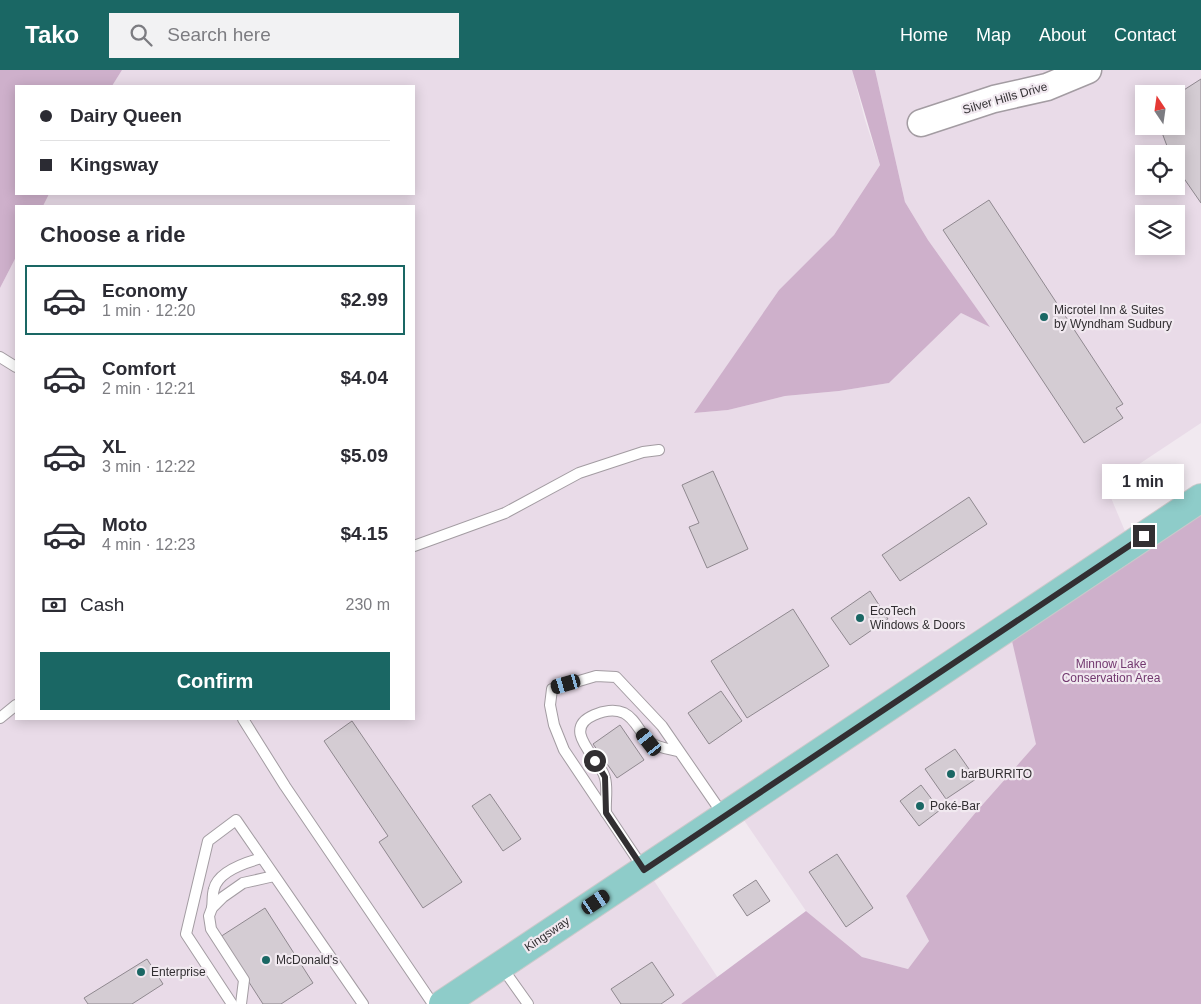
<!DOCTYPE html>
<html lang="en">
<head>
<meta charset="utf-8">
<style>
	:root { --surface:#fff; --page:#f2f2f3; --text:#2b2b33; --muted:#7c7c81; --line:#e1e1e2; --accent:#1a6764 }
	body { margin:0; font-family:Helvetica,sans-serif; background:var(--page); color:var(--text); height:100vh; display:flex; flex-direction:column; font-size:19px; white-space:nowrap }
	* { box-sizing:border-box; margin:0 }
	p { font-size:16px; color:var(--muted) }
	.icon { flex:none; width:28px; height:28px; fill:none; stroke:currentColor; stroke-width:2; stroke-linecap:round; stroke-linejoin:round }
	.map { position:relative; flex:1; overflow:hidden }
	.details { position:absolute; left:15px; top:135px; width:400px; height:515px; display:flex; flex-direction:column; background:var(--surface); border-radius:0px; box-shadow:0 2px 12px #0003 }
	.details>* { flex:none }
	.hud { position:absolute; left:15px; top:15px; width:400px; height:110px; border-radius:0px; box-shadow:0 2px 12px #0003; display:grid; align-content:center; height:110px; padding:0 25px; background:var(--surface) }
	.needle { width:32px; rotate:347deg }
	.tools { position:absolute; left:1135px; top:15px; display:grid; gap:10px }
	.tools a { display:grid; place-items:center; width:50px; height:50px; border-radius:0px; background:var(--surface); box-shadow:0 2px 12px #0003; font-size:25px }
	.end { position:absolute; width:22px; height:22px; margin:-11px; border:6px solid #322f32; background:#fff; box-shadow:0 0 0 2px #fff }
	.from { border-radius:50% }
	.bubble { position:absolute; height:35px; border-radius:0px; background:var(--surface); box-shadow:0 2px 12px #0003; font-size:16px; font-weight:800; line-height:35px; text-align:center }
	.car { position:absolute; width:15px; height:30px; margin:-15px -8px; border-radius:6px; box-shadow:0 0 4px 1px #0007; background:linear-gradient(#222 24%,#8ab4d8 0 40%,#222 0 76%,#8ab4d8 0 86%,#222 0) }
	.hud b { display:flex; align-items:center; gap:18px; height:48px; font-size:19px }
	.hud b+b { border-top:1px solid var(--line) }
	.hud i { width:12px; height:12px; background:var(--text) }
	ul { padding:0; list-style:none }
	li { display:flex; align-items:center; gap:15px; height:70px; margin:0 10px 8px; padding:0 15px; border:2px solid transparent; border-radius:0px }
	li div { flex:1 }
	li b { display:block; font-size:19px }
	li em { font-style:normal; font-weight:800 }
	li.active { border-color:var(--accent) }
	li>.icon { width:45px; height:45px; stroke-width:1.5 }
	h2 { padding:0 25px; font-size:22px; line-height:60px }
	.pay { display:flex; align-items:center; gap:12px; height:55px; padding:0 25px; font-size:19px }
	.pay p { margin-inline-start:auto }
	.action { display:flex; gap:10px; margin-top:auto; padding:10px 25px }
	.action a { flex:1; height:58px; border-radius:0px; background:var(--accent); color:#fff; font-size:20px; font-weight:800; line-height:58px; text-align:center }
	header { display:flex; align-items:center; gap:30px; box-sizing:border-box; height:70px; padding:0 25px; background:var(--accent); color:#fff }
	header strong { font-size:24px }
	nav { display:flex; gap:28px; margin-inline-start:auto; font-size:18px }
	.search { width:350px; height:45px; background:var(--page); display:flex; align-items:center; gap:12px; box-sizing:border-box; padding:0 18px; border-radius:0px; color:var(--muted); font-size:19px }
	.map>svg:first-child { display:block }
	.built { fill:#e9dbe8; fill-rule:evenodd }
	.green { fill:#ceb0cb }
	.building { fill:#d4ccd3; stroke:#8f888f }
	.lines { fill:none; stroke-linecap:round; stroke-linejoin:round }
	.lane-casing { stroke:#a39ca2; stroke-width:12 }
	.secondary-casing { stroke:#a39ca2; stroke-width:29 }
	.primary-casing { stroke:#cac9ca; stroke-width:30 }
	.lane { stroke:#fff; stroke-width:10 }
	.secondary { stroke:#fff; stroke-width:26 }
	.primary { stroke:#8eccc9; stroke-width:28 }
	.route { stroke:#322f32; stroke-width:6 }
	.poi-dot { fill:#1a6764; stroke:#f1e9f0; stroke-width:2 }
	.labels { text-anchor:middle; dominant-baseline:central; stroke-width:4.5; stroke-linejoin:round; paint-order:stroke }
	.street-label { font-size:12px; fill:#322f32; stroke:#f1e9f0 }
	.poi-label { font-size:12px; fill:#322f32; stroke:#f1e9f0; text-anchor:start }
	.park-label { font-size:12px; fill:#72386f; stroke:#f1e9f0 }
</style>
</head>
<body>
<header>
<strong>Tako</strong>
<div class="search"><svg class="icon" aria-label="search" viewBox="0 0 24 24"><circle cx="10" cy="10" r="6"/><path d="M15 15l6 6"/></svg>Search here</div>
<nav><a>Home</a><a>Map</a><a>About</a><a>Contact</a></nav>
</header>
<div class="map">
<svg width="1201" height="934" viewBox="0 0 1201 934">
	<rect width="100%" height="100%" fill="#f1e9f0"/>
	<path class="built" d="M122,0H852L865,50L880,95L834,165L779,220L695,343L728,340L785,326L839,321L889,313L961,243L989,256L928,170L905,132L875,0H1201V353L1106,416L1130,473L1045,664L976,742L906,826L929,871L908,899L862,887L806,841L735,737L645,797L718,908L681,934H0V218L16,187V649H414V136H43L49,124H414V16H112ZM1144,24H1176V56H1144ZM1144,84H1176V116H1144ZM1144,144H1176V176H1144Z"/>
	<g class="green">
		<path d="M0,0H122L112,16H16V124H49L43,136H16V187L0,218Z"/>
		<path d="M852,0H875L905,132L928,170L990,257L961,243L889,313L839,321L785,326L728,340L694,343L779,220L834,165L880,95Z"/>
		<path d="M1201,430V934H681L806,841L862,887L908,899L929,871L906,826L976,742L1036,674L1009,558Z"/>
	</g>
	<g class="building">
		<path d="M1201,9V133L1176,97V84H1170L1161,60L1162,56H1176V25Z"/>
		<path d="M989,130L1123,334L1116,338L1123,348L1084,373L943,160Z"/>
		<path d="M713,401L748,479L707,498L689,457L699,453L682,415Z"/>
		<path d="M969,427L987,454L900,511L882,485Z"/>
		<path d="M870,521L888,549L850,575L831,548Z"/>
		<path d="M793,539L829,596L747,648L711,591Z"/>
		<path d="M721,621L742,651L709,674L688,643Z"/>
		<path d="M352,651L462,812L423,838L379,772L388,766L324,671Z"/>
		<path d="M620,655L644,690L617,708L593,674Z"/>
		<path d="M955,679L976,709L946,729L925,699Z"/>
		<path d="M921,715L940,740L919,756L900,731Z"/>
		<path d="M490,724L521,769L503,781L472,736Z"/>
		<path d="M837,784L873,838L846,857L809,802Z"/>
		<path d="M756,810L770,831L747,846L733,825Z"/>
		<path d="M265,838L313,913L281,934H263L220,867Z"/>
		<path d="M147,889L163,914L132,934H88L84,928Z"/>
		<path d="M652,892L674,925L661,934H621L611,919Z"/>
	</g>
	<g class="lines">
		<g class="lane-casing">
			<g id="lane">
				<path d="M0,287L16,297"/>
				<path d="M414,476L505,443L579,403L643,382L659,380"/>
				<path d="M0,648L16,635"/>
				<path d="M243,649L285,716L433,934"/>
				<path d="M606,743C605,732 608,719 605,708C601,689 559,660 594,645C603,641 615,639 624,643C636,649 640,664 650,672C658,678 669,679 678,681"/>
				<path d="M643,798L564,680L554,655L550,635L552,619L596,606L616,607L662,656L724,746"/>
				<path d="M212,838C213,832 212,825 214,819C218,801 247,792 262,788"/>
				<path d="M501,896L528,934"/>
				<path d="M232,934L186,864L208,771L236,750L363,934"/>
				<path d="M241,934L244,910L211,859L209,846L212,838L223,827L243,813L274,806"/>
			</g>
		</g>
		<g class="secondary-casing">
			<path id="secondary" d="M921,53L994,29L1047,17L1088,0"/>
		</g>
		<g class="primary-casing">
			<path id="primary" d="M443,934L1201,428"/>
		</g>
		<use href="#lane" class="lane"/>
		<use href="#secondary" class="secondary"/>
		<use href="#primary" class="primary"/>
	</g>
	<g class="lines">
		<path class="route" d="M595,691L605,707L606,743L644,800L1144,466"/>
	</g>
	<g class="poi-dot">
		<circle cx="1044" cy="247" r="5"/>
		<circle cx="860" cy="548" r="5"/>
		<circle cx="951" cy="704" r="5"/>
		<circle cx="920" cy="736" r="5"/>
		<circle cx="266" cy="890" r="5"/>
		<circle cx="141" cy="902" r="5"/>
	</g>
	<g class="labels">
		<g class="street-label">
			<text transform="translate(1005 28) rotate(-16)">Silver Hills Drive</text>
			<text transform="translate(547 864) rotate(-34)">Kingsway</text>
		</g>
		<g class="poi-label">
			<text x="1054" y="240">Microtel Inn &amp; Suites<tspan x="1054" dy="14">by Wyndham Sudbury</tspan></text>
			<text x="870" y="541">EcoTech<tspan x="870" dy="14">Windows &amp; Doors</tspan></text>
			<text x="961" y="704">barBURRITO</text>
			<text x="930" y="736">Poké-Bar</text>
			<text x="276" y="890">McDonald's</text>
			<text x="151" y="902">Enterprise</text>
		</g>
		<g class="park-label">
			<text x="1111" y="594">Minnow Lake<tspan x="1111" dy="14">Conservation Area</tspan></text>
		</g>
	</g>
</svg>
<div class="tools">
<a><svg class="needle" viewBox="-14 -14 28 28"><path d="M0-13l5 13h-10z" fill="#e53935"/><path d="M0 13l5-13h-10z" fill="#7c7c81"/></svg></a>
<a><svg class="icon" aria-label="locate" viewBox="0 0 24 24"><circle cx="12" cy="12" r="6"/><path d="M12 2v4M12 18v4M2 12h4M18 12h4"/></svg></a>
<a><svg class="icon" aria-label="layers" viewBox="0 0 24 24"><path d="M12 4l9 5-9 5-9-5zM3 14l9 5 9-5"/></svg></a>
</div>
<i class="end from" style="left:595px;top:691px"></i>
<i class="end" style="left:1144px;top:466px"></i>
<div class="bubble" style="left:1102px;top:394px;width:82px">1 min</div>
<i class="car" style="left:566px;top:614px;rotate:254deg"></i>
<i class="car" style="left:649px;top:672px;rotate:322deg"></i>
<i class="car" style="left:596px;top:832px;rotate:56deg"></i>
<div class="hud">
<b><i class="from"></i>Dairy Queen</b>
<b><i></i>Kingsway</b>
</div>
<section class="details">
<h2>Choose a ride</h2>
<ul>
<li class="active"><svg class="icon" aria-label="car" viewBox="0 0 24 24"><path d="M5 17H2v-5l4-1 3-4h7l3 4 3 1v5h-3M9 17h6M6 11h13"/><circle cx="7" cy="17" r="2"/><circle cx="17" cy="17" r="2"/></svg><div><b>Economy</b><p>1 min · 12:20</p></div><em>$2.99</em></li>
<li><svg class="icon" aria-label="car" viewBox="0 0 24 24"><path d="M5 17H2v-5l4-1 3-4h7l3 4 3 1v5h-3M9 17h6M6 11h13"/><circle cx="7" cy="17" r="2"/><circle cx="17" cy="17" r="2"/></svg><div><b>Comfort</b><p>2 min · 12:21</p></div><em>$4.04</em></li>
<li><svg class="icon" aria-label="car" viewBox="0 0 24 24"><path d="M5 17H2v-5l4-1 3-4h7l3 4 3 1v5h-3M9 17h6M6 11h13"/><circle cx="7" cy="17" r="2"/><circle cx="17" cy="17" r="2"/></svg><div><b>XL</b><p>3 min · 12:22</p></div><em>$5.09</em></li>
<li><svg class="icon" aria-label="car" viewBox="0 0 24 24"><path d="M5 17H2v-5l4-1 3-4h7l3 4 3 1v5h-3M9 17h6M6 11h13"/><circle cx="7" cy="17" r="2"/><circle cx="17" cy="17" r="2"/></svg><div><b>Moto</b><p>4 min · 12:23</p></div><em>$4.15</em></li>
</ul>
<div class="pay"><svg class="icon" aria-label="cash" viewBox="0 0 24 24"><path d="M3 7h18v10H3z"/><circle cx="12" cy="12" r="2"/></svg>Cash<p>230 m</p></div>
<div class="action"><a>Confirm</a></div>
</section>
</div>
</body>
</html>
